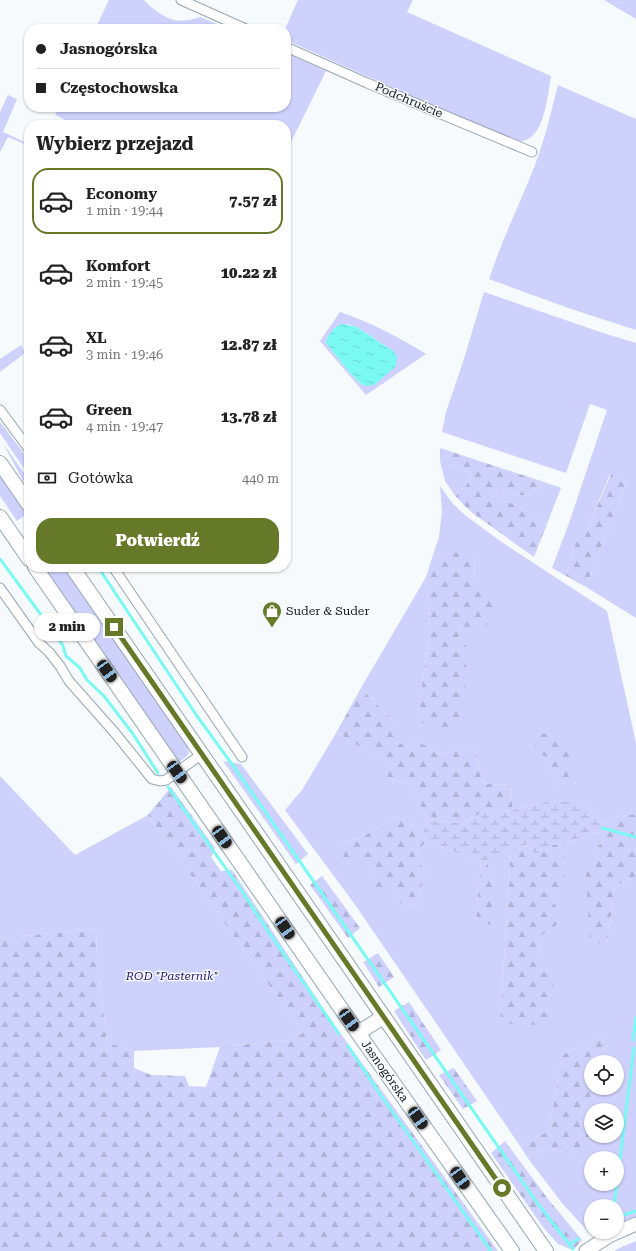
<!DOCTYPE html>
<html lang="pl">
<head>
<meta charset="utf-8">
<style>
	:root { --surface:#fff; --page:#f6f6f6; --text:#222; --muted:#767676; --line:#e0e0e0; --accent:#657929 }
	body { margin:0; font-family:"Roboto Serif",serif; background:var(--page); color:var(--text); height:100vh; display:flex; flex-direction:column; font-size:15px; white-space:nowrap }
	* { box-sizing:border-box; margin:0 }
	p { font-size:13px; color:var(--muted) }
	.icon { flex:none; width:22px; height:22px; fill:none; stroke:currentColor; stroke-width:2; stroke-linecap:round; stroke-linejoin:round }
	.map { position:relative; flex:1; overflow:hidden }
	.details { position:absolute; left:24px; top:120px; width:267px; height:452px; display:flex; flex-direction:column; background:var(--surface); border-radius:16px; box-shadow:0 1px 3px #0004 }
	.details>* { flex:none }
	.hud { position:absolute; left:24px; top:24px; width:267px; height:88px; border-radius:16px; box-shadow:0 1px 3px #0004; display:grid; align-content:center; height:88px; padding:0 12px; background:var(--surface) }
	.tools { position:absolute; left:584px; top:1055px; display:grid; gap:8px }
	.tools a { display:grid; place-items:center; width:40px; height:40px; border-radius:50%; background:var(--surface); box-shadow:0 1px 3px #0004; font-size:20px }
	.end { position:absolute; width:18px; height:18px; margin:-9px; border:5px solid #657929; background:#fff; box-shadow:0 0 0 2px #fff }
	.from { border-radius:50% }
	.bubble { position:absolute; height:28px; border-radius:14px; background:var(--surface); box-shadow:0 1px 3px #0004; font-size:13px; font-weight:800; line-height:28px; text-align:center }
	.car { position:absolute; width:12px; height:24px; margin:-12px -6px; border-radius:5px; box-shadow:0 0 3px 1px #0007; background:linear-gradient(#222 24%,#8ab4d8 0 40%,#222 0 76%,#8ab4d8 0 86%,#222 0) }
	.hud b { display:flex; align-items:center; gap:14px; height:38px; font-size:15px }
	.hud b+b { border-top:1px solid var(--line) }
	.hud i { width:10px; height:10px; background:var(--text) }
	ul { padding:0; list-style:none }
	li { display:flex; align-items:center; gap:12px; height:66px; margin:0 8px 6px; padding:0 4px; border:2px solid transparent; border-radius:16px }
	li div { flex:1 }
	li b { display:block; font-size:15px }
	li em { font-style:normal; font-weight:800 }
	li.current { border-color:var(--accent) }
	li>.icon { width:36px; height:36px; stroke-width:1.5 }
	h2 { padding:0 12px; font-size:18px; line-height:48px }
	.pay { display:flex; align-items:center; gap:10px; height:44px; padding:0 12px; font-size:15px }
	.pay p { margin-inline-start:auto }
	.button { display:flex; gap:8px; margin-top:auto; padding:8px 12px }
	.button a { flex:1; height:46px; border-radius:16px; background:var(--accent); color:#fff; font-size:16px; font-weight:800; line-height:46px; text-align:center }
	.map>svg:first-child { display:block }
	.green { fill:#cdd1fc; fill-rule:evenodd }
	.forest { fill:url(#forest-firs) }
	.wetland { fill:url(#wetland-marsh) }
	.water { fill:url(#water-ripples) }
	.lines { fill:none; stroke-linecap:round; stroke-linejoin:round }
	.stream { stroke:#7af9f3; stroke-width:3 }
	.street-casing { stroke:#95a6b1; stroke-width:11 }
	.secondary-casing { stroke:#95a6b1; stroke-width:15 }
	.primary-casing { stroke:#95a6b1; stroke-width:16 }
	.street { stroke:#fff; stroke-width:9 }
	.secondary { stroke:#fff; stroke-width:13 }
	.primary { stroke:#fff; stroke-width:14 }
	.route { stroke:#657929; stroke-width:5 }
	.labels { text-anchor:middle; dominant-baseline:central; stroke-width:3; stroke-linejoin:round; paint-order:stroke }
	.street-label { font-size:12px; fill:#141a1e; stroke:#f7fafc }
	.poi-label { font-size:12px; fill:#141a1e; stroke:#f7fafc; text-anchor:start }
	.park-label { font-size:12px; font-style:italic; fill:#2d207a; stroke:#f7fafc }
</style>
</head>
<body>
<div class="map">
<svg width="636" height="1251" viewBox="0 0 636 1251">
	<defs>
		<pattern id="forest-firs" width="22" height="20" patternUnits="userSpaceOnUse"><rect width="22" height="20" fill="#cdd1fc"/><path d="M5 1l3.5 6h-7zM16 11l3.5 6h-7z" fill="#afb3d8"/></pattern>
		<pattern id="wetland-marsh" width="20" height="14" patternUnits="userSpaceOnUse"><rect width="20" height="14" fill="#cdd1fc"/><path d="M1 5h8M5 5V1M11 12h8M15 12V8" fill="none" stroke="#afb3d8"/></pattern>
		<pattern id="water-ripples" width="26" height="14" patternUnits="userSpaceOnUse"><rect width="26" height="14" fill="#7af9f3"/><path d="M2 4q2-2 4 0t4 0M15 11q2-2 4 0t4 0" fill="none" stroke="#69d5d0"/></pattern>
	</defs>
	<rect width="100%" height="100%" fill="#f7fafc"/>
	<g class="green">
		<path d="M109,0H144C149,6 163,17 171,19C178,22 193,20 200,17L229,29H95Z"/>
		<path d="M298,0H413L407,12L551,76C548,93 545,133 526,140C522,142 515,141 511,141L286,40L285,29Z"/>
		<path d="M604,0H636V19Z"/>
		<path d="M286,53L326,71L286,152V125H76L55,115L59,107H286Z"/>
		<path d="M558,85L636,119V330L571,309L489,279C502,240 520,203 535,165C545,139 551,112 558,85Z"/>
		<path d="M8,95L17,99L3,132L29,144V146L8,137L0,152V112Z"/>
		<path d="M484,292L603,333L636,343V618L586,587L627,481L610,474L585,535H578L566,576L552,568L569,523L607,410L590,404L566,473L442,432L446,412L463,362Z"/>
		<path d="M340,312C370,322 399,337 426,354L366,395L320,341ZM347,324L355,326L393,351L361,384L350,373L326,343Z"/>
		<path d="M21,345L25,353L0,372V359Z"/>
		<path d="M0,422L29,460V476L0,433Z"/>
		<path d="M5,446L29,480V492L5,447Z"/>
		<path d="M440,461L471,473L465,489L459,488L456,497L445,481Z"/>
		<path d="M0,476L27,514L17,521L0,496Z"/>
		<path d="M544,482L561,488L547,524L516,505L491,496L492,491L528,496Z"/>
		<path d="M440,486L453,504L466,516L503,543L607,611L636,743V814L620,816L603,823L580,802H546L513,810L510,786L484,783L474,748L438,754L418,741L408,746L396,742V724L361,688L426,577L430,631L417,719L459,640L461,626L475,587L474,555L466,551L432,558L439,537L442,511ZM535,750L571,751L560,788L546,757Z"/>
		<path d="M44,567H63L187,745L189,752L187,756L179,762Z"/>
		<path d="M336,733L385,761V777L409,784L428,820L423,832L398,817L363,836L337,846L361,857L375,878L394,893L395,902L417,907L425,871C417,857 413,854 426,842L481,861L476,921L493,886L487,861L511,849L500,1023L541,958L538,938L559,909L553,902L554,890L564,856L558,845L601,832L603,841L595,849L607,944L615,886L631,879H636V1217L617,1224V1206H591V1232H603L597,1235H591L562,1203L527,1157L545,1148L573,1154L580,1111L590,1098V1059L608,1046L601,1037L562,1055L549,1131L520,1146L356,906L285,810L302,790ZM591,1062H617V1088H591ZM591,1110H617V1136H591ZM591,1158H617V1184H591Z"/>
		<path d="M223,761L241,764L308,854L296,864Z"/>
		<path d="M0,776L75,855L148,815L303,1033L288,1040L220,1047L134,1051L107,1042L97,961L96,929L0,938Z"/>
	</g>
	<g class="forest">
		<path d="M440,448L544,482L528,496L492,491L491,496L516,505L547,524L534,557L471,512L456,497L459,488L465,489L471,473L440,461Z"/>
		<path d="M611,474L627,481L586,587L566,576L578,535H585Z"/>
		<path d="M466,550L474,555L475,587L488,588L497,598L487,626L461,627L459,640L467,647L463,729L436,731L417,719L430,631L426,577L432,558Z"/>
		<path d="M361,688L396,724V742L408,746L418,741L438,754L474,748L484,783L510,786L513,810L482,813L461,823L428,820L409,784L385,777V761L336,733Z"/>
		<path d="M539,733L561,736L571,751V785L560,788L546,757L534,750Z"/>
		<path d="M171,787L215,848L211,857L221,871L232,870L333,1023L498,1251H0V938L96,929L97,961L107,1042L134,1051V1068L151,1075L185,1076L189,1086L206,1087L220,1047L288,1040L303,1033L148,815Z"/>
		<path d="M636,814V879H631L615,886L607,944L590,942L586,873L595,849L603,841L601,832L603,823L620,816Z"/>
		<path d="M398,817L423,832L426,842C413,854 417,857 425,871L417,907L395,902L394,893L376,888L375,878L361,858L344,859L337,846L363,836Z"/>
		<path d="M549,845H558L564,856V883L554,890L553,902L559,909V923L538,938L541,958L555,969L550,1017L538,1025L500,1023L511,849L521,846Z"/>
		<path d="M481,861H487L493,886L491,925L476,921Z"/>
		<path d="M322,876L360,928L348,938L310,885Z"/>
		<path d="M378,953L394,977L379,987L363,962Z"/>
		<path d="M409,1002L441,1050L426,1060L394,1011Z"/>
		<path d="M601,1037L608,1046L590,1059V1098L580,1111L591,1145L573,1154L545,1148L527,1157L520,1146L549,1131L562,1055Z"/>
		<path d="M454,1068L477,1101L463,1109L439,1075Z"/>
		<path d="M505,1141L548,1199L582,1240L575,1248L570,1249L558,1244L543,1227L491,1153Z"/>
		<path d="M636,1241V1251H615V1250Z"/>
	</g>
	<path class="wetland" d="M546,802H580L603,823L601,832L558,845H549L541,853H534L529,845L521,846L487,861H481L426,842L423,832L428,820L461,823L482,813L513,810Z"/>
	<path class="water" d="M342,324L355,326L393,351L397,357L396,366L374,385L367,386L361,384L350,373L326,343C326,336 335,326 342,324Z"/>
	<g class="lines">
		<g class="stream">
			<path d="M0,559L58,638L63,646L66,656L80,668L87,680L104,696L133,734L158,773"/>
			<path d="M98,567L197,716L234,767L538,1204L573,1249"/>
			<path d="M168,787L239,887L270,934L339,1034"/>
			<path d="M602,828L636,837"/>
			<path d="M633,1040L636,1018"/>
			<path d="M348,1046L382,1097L491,1251"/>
			<path d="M614,1206L634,1048"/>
			<path d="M617,1217L636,1211"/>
			<path d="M589,1231L591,1230"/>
			<path d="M570,1244L578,1239"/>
		</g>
		<g class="street-casing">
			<g id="street">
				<path d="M181,0L246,29"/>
				<path d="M286,47L367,83L532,152"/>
				<path d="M0,410L29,449"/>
				<path d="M113,567L242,757"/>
				<path d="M0,588L39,643L49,652L60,666L69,681L115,733L152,779L160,781L166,780L202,754"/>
			</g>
		</g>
		<g class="secondary-casing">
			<path id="secondary" d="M586,1251L609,1236L636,1224"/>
		</g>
		<g class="primary-casing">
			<g id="primary">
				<path d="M0,463L29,505"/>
				<path d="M0,517L29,559"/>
				<path d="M35,567L358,1033L512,1251"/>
				<path d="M72,567L546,1251"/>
				<path d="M358,1033L383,1017"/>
			</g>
		</g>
		<use href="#street" class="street"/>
		<use href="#secondary" class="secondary"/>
		<use href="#primary" class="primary"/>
	</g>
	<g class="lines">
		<path class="route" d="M114,627L502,1188"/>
	</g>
	<defs>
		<g id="shop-pin" transform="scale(1)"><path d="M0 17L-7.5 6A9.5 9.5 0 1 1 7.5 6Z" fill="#657929" stroke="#f7fafc"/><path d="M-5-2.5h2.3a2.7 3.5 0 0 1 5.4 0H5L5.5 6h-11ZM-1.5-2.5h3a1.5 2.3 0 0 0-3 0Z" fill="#fff"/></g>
	</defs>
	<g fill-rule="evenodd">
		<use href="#shop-pin" x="272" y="611"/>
	</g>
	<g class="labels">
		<g class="street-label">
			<text transform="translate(409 100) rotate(23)">Podchruście</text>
			<text transform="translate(385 1071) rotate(55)">Jasnogórska</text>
		</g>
		<g class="poi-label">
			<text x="286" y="611">Suder &amp; Suder</text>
		</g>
		<g class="park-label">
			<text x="172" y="976">ROD "Pasternik"</text>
		</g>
	</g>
</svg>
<div class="tools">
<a><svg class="icon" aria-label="locate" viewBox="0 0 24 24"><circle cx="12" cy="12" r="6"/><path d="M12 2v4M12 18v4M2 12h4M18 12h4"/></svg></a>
<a><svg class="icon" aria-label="layers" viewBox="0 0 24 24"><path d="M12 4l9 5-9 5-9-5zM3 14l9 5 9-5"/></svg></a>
<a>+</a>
<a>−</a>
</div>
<i class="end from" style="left:502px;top:1188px"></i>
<i class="end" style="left:114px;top:627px"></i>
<div class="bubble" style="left:34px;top:613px;width:66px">2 min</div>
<i class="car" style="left:107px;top:671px;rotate:145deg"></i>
<i class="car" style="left:177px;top:772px;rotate:145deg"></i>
<i class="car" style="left:222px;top:837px;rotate:145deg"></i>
<i class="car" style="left:285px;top:928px;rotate:146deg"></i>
<i class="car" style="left:349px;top:1020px;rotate:145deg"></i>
<i class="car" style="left:418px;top:1118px;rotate:145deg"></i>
<i class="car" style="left:460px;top:1178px;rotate:145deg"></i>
<div class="hud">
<b><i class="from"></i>Jasnogórska</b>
<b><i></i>Częstochowska</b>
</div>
<section class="details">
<h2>Wybierz przejazd</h2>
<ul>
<li class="current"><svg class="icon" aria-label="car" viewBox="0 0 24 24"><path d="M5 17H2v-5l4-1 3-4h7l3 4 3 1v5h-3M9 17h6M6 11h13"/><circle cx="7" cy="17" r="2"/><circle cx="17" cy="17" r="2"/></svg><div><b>Economy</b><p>1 min · 19:44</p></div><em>7.57 zł</em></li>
<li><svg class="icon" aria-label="car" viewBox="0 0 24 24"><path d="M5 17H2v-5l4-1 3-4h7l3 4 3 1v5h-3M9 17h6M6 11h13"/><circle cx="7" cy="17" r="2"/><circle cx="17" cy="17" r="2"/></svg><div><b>Komfort</b><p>2 min · 19:45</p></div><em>10.22 zł</em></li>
<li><svg class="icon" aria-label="car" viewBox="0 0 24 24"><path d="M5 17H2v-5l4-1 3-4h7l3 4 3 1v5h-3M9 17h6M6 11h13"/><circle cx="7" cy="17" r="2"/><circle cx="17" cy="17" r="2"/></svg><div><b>XL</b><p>3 min · 19:46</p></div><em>12.87 zł</em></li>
<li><svg class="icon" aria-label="car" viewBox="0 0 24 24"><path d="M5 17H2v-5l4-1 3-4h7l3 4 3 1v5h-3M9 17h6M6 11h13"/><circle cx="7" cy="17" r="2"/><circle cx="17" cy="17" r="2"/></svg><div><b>Green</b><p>4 min · 19:47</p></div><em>13.78 zł</em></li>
</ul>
<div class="pay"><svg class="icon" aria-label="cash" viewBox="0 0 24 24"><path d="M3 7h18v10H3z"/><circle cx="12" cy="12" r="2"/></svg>Gotówka<p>440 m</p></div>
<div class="button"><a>Potwierdź</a></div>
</section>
</div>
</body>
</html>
